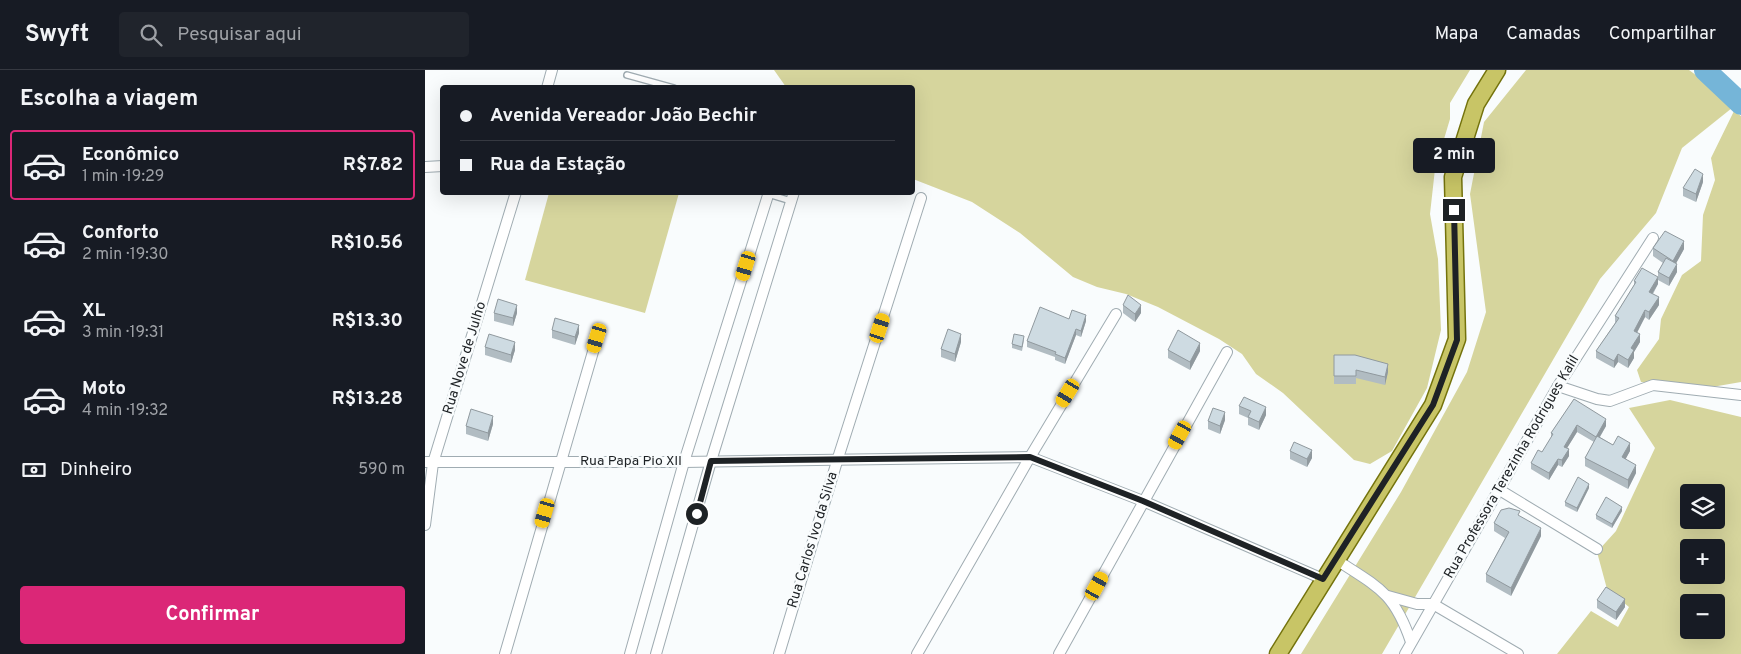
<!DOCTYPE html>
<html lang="pt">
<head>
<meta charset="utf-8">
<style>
	:root { --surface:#171b24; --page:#20242c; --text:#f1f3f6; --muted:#9ea1a6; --line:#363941; --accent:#db2777 }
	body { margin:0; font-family:Overpass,sans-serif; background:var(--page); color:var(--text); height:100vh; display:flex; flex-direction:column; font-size:19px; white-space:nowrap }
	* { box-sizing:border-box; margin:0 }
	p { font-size:16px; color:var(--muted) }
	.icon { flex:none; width:28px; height:28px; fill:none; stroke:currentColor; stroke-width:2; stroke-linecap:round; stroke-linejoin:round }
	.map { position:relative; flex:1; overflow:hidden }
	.side { display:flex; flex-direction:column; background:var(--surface); width:425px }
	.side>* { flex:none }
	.banner { position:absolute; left:15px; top:15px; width:475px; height:110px; border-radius:5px; box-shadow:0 5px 20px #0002; display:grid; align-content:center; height:110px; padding:0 20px; background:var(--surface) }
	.controls { position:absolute; left:1255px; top:414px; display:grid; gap:10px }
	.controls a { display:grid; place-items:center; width:45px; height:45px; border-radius:5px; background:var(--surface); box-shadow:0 5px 20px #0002; font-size:25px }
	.end { position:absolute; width:22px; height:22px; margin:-11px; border:6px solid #1e2225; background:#fff; box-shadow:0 0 0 2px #fff }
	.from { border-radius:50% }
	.bubble { position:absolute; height:35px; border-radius:5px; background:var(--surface); box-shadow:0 5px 20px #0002; font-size:16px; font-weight:700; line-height:35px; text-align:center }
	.car { position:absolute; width:15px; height:30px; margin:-15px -8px; border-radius:6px; box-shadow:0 0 4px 1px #0007; background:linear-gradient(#f5c518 24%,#345 0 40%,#f5c518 0 76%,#345 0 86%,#f5c518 0) }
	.banner b { display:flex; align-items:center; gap:18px; height:48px; font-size:19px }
	.banner b+b { border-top:1px solid var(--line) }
	.banner i { width:12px; height:12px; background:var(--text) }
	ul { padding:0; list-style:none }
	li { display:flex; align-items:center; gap:15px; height:70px; margin:0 10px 8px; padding:0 10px; border:2px solid transparent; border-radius:5px }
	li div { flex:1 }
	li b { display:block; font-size:19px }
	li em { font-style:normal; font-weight:700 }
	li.selected { border-color:var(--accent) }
	li>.icon { width:45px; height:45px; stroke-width:1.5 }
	h2 { padding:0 20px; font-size:22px; line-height:60px }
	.pay { display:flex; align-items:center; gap:12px; height:55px; padding:0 20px; font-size:19px }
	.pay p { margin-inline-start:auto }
	.button { display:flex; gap:10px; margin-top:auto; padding:10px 20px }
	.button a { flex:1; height:58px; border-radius:5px; background:var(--accent); color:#fff; font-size:20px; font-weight:700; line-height:58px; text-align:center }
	header { display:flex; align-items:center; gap:30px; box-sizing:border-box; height:70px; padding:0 25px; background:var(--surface); border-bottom:1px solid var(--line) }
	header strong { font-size:24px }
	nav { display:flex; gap:28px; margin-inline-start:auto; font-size:18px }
	.search { width:350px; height:45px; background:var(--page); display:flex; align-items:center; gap:12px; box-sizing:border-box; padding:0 18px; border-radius:5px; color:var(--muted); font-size:19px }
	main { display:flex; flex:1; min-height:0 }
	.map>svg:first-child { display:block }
	.green { fill:#d6d59d; fill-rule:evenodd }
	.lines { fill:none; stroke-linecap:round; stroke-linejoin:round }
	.river { stroke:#75b5d8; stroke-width:22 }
	.lane-casing { stroke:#a0acb2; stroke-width:8 }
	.street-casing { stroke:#a0acb2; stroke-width:12 }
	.primary-casing { stroke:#74730d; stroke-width:19 }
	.lane { stroke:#fff; stroke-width:5 }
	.street { stroke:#fff; stroke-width:10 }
	.primary { stroke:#c8c566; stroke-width:16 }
	.wall { fill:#b1bcc2 }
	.shaded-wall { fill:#90999e }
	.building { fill:#cedbe2; stroke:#90999e }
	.route { stroke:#1e2225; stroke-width:6 }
	.labels { text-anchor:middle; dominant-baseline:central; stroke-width:5; stroke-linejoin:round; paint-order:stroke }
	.street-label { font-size:14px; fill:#1e2225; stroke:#f9fcfd }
</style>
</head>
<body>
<header>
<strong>Swyft</strong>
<div class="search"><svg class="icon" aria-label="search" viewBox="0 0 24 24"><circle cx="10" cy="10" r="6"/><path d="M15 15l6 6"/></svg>Pesquisar aqui</div>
<nav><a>Mapa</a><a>Camadas</a><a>Compartilhar</a></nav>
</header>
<main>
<section class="side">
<h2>Escolha a viagem</h2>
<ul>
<li class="selected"><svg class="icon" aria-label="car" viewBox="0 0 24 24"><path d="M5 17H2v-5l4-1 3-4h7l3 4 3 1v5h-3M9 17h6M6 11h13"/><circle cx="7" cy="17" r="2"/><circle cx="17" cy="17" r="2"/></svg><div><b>Econômico</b><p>1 min · 19:29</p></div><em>R$7.82</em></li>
<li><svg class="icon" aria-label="car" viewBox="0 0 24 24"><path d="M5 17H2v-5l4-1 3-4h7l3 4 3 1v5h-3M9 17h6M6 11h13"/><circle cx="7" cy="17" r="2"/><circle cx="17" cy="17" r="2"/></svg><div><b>Conforto</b><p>2 min · 19:30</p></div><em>R$10.56</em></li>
<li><svg class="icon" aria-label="car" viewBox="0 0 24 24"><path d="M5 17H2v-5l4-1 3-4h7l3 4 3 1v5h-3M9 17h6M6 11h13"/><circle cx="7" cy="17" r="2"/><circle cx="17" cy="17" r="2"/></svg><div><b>XL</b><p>3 min · 19:31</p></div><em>R$13.30</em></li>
<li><svg class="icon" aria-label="car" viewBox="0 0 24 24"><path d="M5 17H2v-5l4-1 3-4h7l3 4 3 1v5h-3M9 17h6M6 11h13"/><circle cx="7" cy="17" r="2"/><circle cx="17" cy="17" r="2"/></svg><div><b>Moto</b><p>4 min · 19:32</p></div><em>R$13.28</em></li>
</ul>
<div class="pay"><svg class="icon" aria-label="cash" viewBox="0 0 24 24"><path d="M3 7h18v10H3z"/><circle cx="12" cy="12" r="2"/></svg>Dinheiro<p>590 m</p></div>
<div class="button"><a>Confirmar</a></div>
</section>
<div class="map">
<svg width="1316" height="584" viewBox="0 0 1316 584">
	<rect width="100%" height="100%" fill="#f9fcfd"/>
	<g class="green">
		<path d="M349,0H1045L1025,33V49L1010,99L1005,144L1013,189L1016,260L1002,318L967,381L945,394L929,390L858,323L831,304L817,284L794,269L733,237L701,224L672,217L648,207L595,163L547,132L488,109V18L361,17Z"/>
		<path d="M1101,0H1264L1295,23L1307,38L1257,78L1231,143L1175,209L957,584H876L976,422L1042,302L1061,242L1045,124L1059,52Z"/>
		<path d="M1309,41L1316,46V312L1287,317L1216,312L1212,300L1234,269L1236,249L1257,205L1276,191L1278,145L1290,110L1286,88Z"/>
		<path d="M124,123H254L220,243L100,210Z"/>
		<path d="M1245,330L1316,347V584H1132L1166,541L1193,557L1204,537L1182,519L1172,482L1191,461L1230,378L1204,338ZM1264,422H1291V450H1264ZM1264,478H1291V505H1264ZM1264,532H1291V560H1264Z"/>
	</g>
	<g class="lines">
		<path class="river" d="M1280,0L1316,34"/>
		<g class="lane-casing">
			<g id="lane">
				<path d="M202,5L249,18"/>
				<path d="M343,124L366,131"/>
			</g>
		</g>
		<g class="street-casing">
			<g id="street">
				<path d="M122,18L127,0"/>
				<path d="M0,97L18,96"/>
				<path d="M1133,316L1172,329L1185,331L1228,315L1316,325"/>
				<path d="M0,392H259L605,387L718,431L898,509"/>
				<path d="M1073,419L1172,479"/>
				<path d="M0,455L8,393L91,122"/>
				<path d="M910,489C953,517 969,522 986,572"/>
				<path d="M963,526L992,534H1008L1093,584"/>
				<path d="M80,584L172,268"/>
				<path d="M205,584L259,392L344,122"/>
				<path d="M231,584L286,391L369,122"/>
				<path d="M354,584L413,388L496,128"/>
				<path d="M492,584L605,387L691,244"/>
				<path d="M634,584L802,282"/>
				<path d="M980,584L1133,316L1228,168"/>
			</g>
		</g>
		<g class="primary-casing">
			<path id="primary" d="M853,584L1008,335L1032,269L1028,107L1051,34L1072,0"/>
		</g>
		<use href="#lane" class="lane"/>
		<use href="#street" class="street"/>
		<use href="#primary" class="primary"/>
	</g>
	<g class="wall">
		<path d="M1278,112L1271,132L1258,126V118Z"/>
		<path d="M1228,178L1259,179L1251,193L1252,202L1244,216L1233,210V202L1238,193L1228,186Z"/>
		<path d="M1209,211L1233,214L1228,224L1234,235L1224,250L1220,247L1212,263L1215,272L1209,282V288L1203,298L1193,292L1189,298L1171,288V281L1190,253V246L1209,215Z"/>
		<path d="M698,235L716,243L710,252L698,243Z"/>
		<path d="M69,243H92L88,256L69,251Z"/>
		<path d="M644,249L661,251L656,267L651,265L640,294L630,290V287L602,277V271Z"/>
		<path d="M127,260L154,263L150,275L127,268Z"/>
		<path d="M599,270L597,281L587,278V274Z"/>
		<path d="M536,272L530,292L516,287V279Z"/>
		<path d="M60,277L90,280L86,293L60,285Z"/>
		<path d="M743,280L775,281L765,300L743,288Z"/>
		<path d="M909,285L963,302L960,315L931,308V314H909Z"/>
		<path d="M1149,329L1181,356L1175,367L1188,375L1205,381L1200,389L1211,403L1203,419L1160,396V388L1169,372L1152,362L1142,378L1144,386L1137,397L1133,395L1124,410L1106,399V393L1117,382L1126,368V363Z"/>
		<path d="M814,336L841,345L834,360L823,355V348L814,344Z"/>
		<path d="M800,350L795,364L783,359V351Z"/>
		<path d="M68,354L63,371L41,364V356Z"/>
		<path d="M865,381L887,388L882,397L865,389Z"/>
		<path d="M1164,418L1152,442L1140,436V432Z"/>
		<path d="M1197,441L1187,458L1171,449V445Z"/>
		<path d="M1095,446L1116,466L1086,526L1061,512V504L1080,468L1069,461V453Z"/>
		<path d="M1172,530L1200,537L1191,550L1172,538Z"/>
	</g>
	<g class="shaded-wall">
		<path d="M1278,104V112L1271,132V124Z"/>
		<path d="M1259,171V179L1248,199V191Z"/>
		<path d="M1252,194V202L1244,216V208Z"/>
		<path d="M1233,207V214L1224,229V222Z"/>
		<path d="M1234,227V235L1224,250V242Z"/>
		<path d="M92,235V243L88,256V248Z"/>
		<path d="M716,235V243L710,252V244Z"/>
		<path d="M1220,240V247L1209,268V261Z"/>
		<path d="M661,245V251L656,267V261Z"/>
		<path d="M154,255V263L150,275V267Z"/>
		<path d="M651,259V265L640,294V288Z"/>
		<path d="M536,264V272L530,292V284Z"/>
		<path d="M1215,264V272L1209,282V288L1203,298V290L1206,278Z"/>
		<path d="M90,272V280L86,293V285Z"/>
		<path d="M775,273V281L765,300V292Z"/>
		<path d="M1193,284V292L1189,298V291Z"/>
		<path d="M963,294V302L960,315V307Z"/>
		<path d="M841,337V345L834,360V352Z"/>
		<path d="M800,342V350L795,364V356Z"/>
		<path d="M68,346V354L63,371V363Z"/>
		<path d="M1181,349V356L1171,373V367Z"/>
		<path d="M1152,355V362L1139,383V377Z"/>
		<path d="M1205,373V381L1197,396V387Z"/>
		<path d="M1144,379V386L1137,397V390Z"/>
		<path d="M887,380V388L882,397V389Z"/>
		<path d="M1133,389V395L1124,410V403Z"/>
		<path d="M1211,395V403L1203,419V410Z"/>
		<path d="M1164,414V418L1152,442V438Z"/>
		<path d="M1197,437V441L1187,458V454Z"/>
		<path d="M1116,458V466L1086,526V518Z"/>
		<path d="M1200,529V537L1191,550V542Z"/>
	</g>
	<g class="building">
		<path d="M1270,99L1278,104L1271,124L1258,118Z"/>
		<path d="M1240,161L1259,171L1248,191L1228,178Z"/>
		<path d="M1241,188L1252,194L1244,208L1233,202Z"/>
		<path d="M1217,198L1233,207L1224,222L1234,227L1224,242L1220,240L1209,261L1215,264L1206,278L1209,280L1203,290L1193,284L1189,291L1171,281L1194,248L1190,246L1211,212L1209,211Z"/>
		<path d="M703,225L716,235L710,244L698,235Z"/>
		<path d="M73,229L92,235L88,248L69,243Z"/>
		<path d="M615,237L644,249L647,240L661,245L656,261L651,259L640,288L630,284L631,282L602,271Z"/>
		<path d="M130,248L154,255L150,267L127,260Z"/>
		<path d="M523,259L536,264L530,284L516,279Z"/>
		<path d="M753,260L775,273L765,292L743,280Z"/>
		<path d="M64,264L90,272L86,285L60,277Z"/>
		<path d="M589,264L599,266L597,277L587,274Z"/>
		<path d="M909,285H930L963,294L960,307L931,300V306H909Z"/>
		<path d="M819,327L841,337L834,352L823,347L826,341L814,336Z"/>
		<path d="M1149,329L1181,349L1171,367L1152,355L1139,377L1144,379L1137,390L1133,389L1124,403L1106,393L1113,380L1117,382L1128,364L1126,363Z"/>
		<path d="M788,338L800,342L795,356L783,351Z"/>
		<path d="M46,339L68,346L63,363L41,356Z"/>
		<path d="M1172,366L1188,375L1193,366L1205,373L1197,387L1211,395L1203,410L1160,388Z"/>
		<path d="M869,372L887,380L882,389L865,381Z"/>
		<path d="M1153,407L1164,414L1152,438L1140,432Z"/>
		<path d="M1181,427L1197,437L1187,454L1171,445Z"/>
		<path d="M1084,438L1095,441L1093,445L1116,458L1086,518L1061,504L1084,462L1069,453L1076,440Z"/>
		<path d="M1181,517L1200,529L1191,542L1172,530Z"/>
	</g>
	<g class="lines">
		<path class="route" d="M272,444L286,391L605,387L718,431L898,509L1008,335L1032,270L1029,140"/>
	</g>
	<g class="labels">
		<g class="street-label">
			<text transform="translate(40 288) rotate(-73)">Rua Nove de Julho</text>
			<text x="206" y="391">Rua Papa Pio XII</text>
			<text transform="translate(1087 397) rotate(-60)">Rua Professora Terezinha Rodrigues Kalil</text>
			<text transform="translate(388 470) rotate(-73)">Rua Carlos Ivo da Silva</text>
		</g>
	</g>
</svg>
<div class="controls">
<a><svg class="icon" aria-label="layers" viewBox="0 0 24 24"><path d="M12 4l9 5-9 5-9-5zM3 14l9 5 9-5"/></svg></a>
<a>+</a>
<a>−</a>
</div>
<i class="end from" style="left:272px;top:444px"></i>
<i class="end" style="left:1029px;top:140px"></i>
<div class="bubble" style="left:988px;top:68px;width:82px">2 min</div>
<i class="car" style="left:321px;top:196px;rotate:197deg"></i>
<i class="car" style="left:455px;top:258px;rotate:18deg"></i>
<i class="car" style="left:172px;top:268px;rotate:197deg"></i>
<i class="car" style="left:643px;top:323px;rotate:211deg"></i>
<i class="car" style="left:755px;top:365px;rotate:209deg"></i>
<i class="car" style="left:120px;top:443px;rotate:196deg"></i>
<i class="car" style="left:672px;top:516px;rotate:29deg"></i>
<div class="banner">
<b><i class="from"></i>Avenida Vereador João Bechir</b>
<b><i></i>Rua da Estação</b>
</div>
</div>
</main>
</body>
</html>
